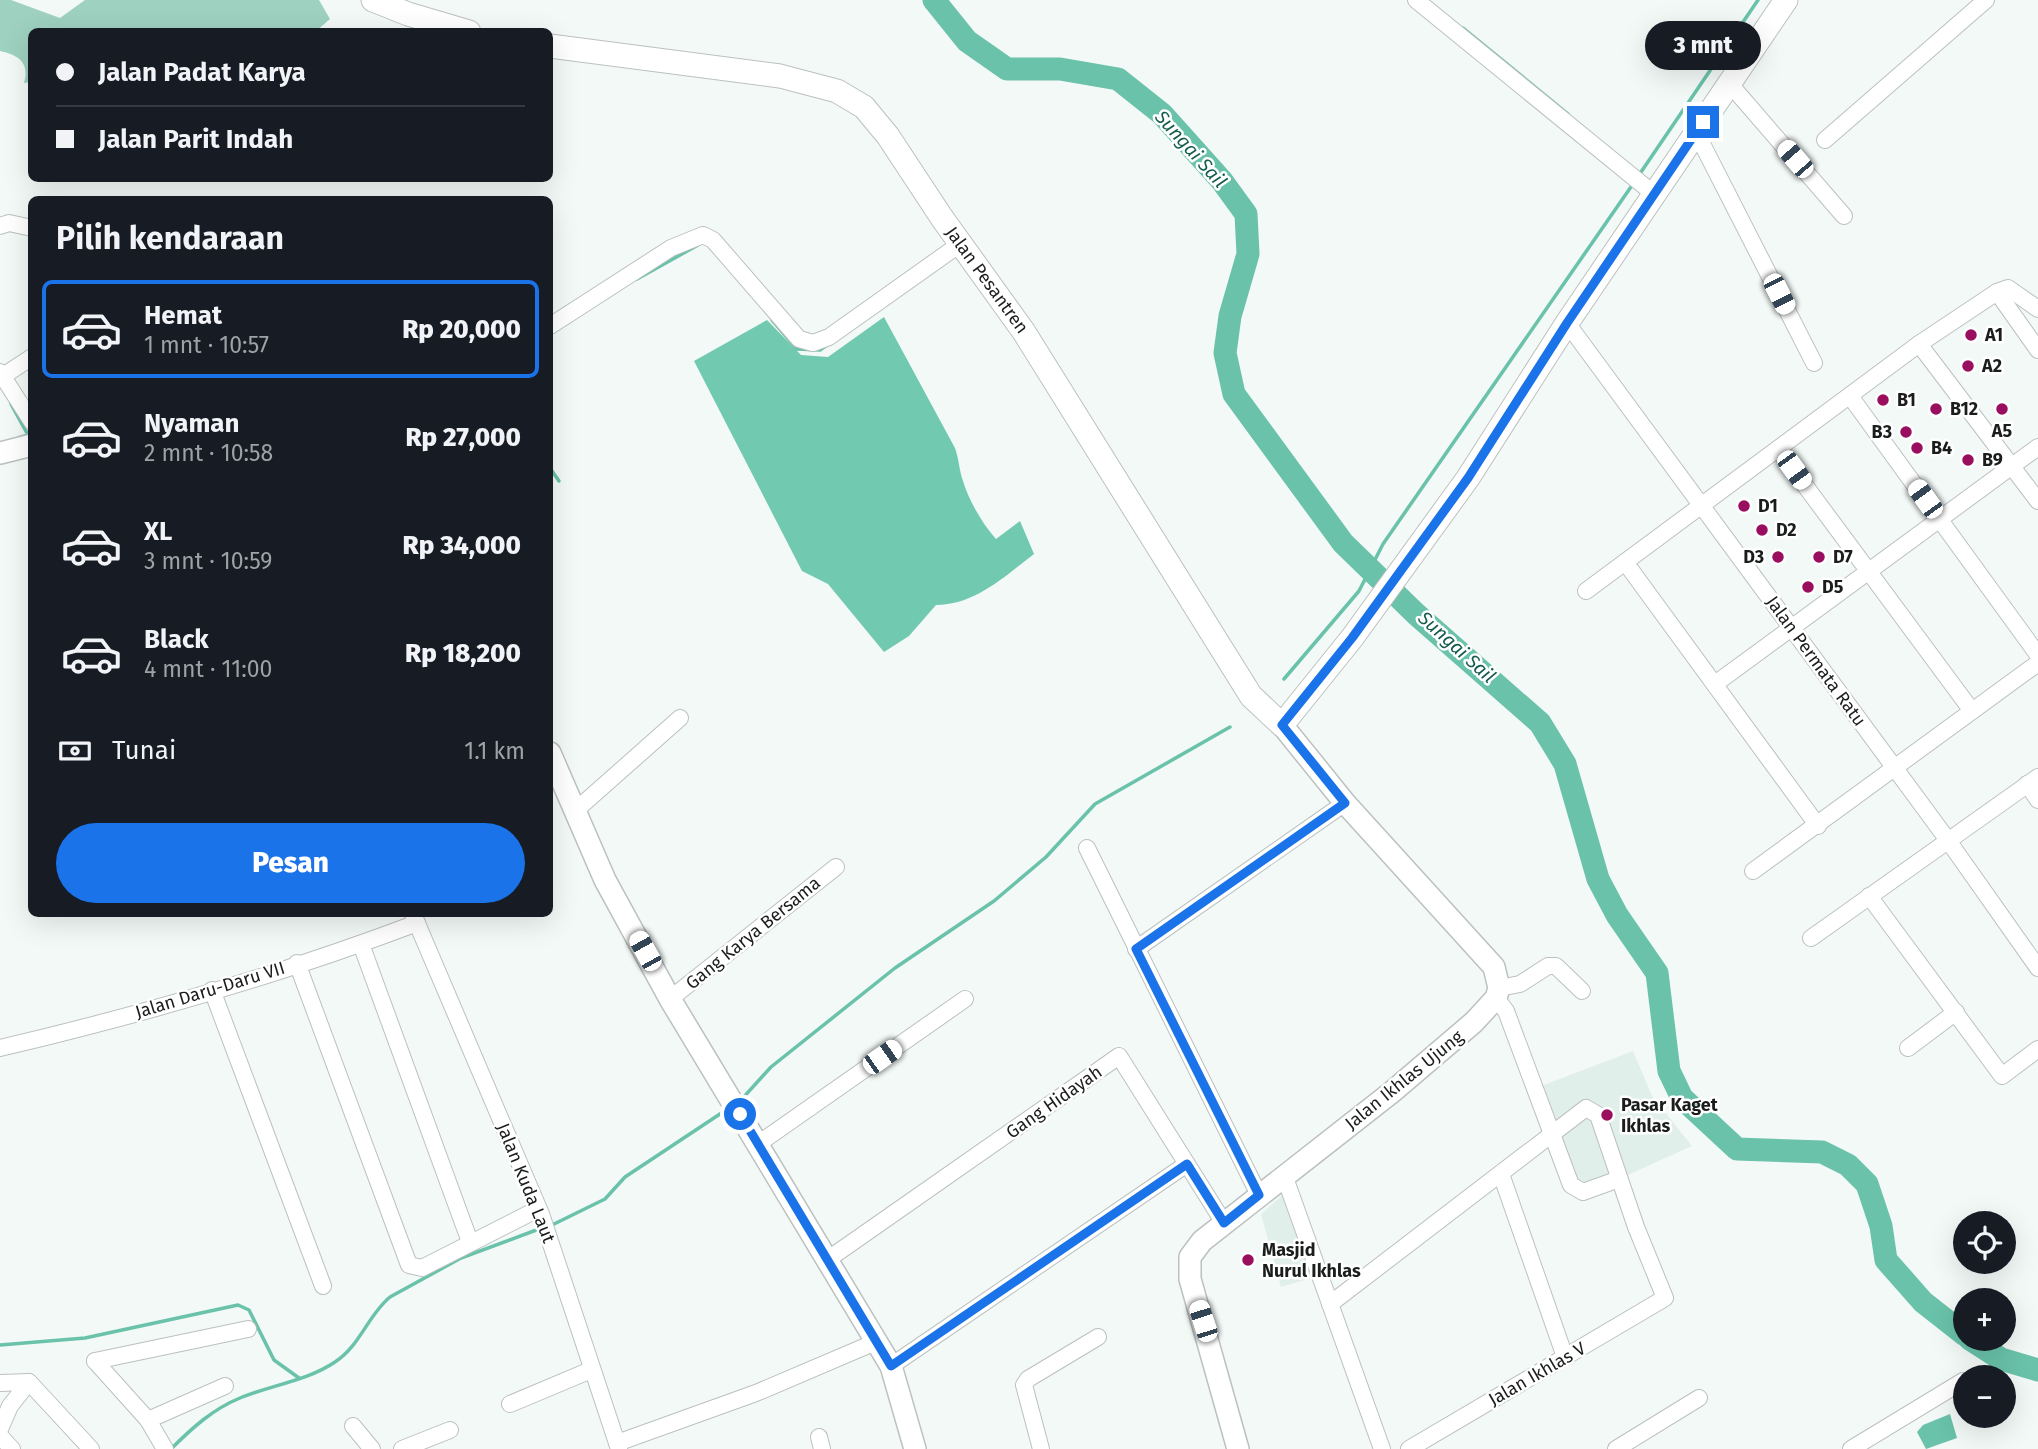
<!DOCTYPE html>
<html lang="id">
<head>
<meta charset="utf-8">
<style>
	:root { --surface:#171b24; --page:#242831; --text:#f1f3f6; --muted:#9ea1a6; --line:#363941; --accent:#1a73e8 }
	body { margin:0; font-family:"Fira Sans",sans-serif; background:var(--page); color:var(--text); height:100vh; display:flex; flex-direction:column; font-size:26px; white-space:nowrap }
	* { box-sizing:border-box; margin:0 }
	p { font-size:23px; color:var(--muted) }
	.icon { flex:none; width:38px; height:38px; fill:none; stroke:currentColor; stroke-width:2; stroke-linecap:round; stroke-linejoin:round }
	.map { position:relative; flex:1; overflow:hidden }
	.side { position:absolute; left:28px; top:196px; width:525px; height:721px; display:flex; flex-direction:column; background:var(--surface); border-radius:10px; box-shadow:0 7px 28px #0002 }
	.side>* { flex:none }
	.top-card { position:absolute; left:28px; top:28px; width:525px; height:154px; border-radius:10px; box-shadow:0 7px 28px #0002; display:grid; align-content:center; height:154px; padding:0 28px; background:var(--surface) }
	.tools { position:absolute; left:1953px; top:1211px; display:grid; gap:14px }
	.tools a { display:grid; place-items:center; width:63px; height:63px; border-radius:50%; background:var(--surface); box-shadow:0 7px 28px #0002; font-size:35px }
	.end { position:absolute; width:32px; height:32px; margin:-16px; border:9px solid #1a73e8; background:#fff; box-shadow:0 0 0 4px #fff }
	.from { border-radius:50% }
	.bubble { position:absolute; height:49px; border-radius:24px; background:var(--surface); box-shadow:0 7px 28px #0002; font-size:23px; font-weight:800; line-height:49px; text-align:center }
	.car { position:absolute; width:21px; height:42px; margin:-21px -10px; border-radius:9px; box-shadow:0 0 5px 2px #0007; background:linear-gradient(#fff 24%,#345 0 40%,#fff 0 76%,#345 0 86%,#fff 0) }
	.top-card b { display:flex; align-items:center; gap:24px; height:66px; font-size:26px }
	.top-card b+b { border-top:2px solid var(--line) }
	.top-card i { width:18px; height:18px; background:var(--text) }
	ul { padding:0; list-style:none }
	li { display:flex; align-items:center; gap:21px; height:98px; margin:0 14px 10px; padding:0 14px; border:4px solid transparent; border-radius:10px }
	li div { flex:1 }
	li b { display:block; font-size:26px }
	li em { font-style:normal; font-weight:800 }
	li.selected { border-color:var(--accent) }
	li>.icon { width:63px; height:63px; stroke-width:1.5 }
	h2 { padding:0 28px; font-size:32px; line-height:84px }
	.pay { display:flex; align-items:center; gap:18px; height:77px; padding:0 28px; font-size:26px }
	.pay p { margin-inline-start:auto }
	.primary-button { display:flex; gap:14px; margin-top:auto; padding:14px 28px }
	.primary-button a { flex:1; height:80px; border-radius:42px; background:var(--accent); color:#fff; font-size:28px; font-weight:800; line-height:80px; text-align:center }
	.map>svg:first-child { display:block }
	.built { fill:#e1efea }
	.green { fill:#9ed1c0 }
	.forest { fill:#71cab0 }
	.water { fill:#69c2a9 }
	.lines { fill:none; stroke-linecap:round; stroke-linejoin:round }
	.stream { stroke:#69c2a9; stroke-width:3.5 }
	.river { stroke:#69c2a9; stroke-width:23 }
	.street-casing { stroke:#bbc1be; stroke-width:18 }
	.secondary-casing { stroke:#bbc1be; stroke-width:24 }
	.primary-casing { stroke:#bbc1be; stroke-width:25 }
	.street { stroke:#fff; stroke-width:16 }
	.secondary { stroke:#fff; stroke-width:21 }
	.primary { stroke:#fff; stroke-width:23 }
	.route { stroke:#1a73e8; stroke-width:9 }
	.poi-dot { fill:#9a0e5f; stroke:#fff; stroke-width:2.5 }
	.labels { text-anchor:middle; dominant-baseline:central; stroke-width:5; stroke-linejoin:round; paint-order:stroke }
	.street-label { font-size:18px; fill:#1b1d1c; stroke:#fff }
	.poi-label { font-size:18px; font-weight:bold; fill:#1b1d1c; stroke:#fff; text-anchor:start }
	.water-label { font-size:19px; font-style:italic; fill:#145d4c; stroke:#fff }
</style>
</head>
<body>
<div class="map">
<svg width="2038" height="1449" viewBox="0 0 2038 1449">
	<rect width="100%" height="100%" fill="#f3f9f7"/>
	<g class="built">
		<path d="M1633,1051L1652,1096L1692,1146L1619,1179L1575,1190L1536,1088Z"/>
		<path d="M1286,1192L1315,1277L1281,1287L1261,1214Z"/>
	</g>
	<path class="green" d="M0,0H11L60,18L85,0H319L330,19L315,32H32L31,82L24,83C30,62 18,55 0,51Z"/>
	<path class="forest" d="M884,317L955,448C959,459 959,470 963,481C969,501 982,523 996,539L1020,521L1034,554C1005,576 975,605 936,605L909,636L884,652L828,584L802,571L694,361L767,320L801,355L828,357Z"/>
	<path class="water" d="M1950,1414L1957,1438L1926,1449L1917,1432L1923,1425Z"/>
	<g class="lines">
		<g class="stream">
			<path d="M1463,28L1568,114"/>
			<path d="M1639,175L1758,0"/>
			<path d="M637,279L698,245"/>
			<path d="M772,320L797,349L820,350L827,345"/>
			<path d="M11,404L28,435L18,438"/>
			<path d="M550,468L559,481"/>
			<path d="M1284,679L1359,591L1383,544L1633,184"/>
			<path d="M741,1100L771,1067L895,968L994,901L1046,857L1095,804L1230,727"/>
			<path d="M550,1226L605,1199L625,1177L729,1108"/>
			<path d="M0,1345L85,1338L238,1305L249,1310L274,1360L299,1378"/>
			<path d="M171,1449C192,1428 213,1409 240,1398C271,1385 307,1381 335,1362C360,1346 368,1315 390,1297L461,1258L539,1229"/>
		</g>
		<g class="river">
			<path d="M934,0L967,41L1007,69H1060L1118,79L1162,114L1222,181L1246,214L1248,254L1230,316L1225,353L1234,394L1343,543L1416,614L1540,723L1565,764L1598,879L1617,915L1657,973L1669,1071L1682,1098L1737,1149L1822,1152L1848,1165L1867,1184L1881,1226L1886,1260L1923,1302L1965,1335"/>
			<path d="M1970,1339L2001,1359L2038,1370"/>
		</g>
		<g class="street-casing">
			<g id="street">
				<path d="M1416,0L1654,194"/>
				<path d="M1729,83L1844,216"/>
				<path d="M1696,132L1814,363"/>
				<path d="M1825,140L1986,0"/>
				<path d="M0,226L9,223L32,228"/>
				<path d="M1997,292L2038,350"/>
				<path d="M1567,323L1947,839L2038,968"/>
				<path d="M550,326L671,248L703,235L713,240L799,339L813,343L829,337L960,244"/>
				<path d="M1919,344L2038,501"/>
				<path d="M0,372L32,422"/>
				<path d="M3,376L32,357"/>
				<path d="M1850,396L2038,655"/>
				<path d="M1778,449L1972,711"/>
				<path d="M1625,562L1818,826"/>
				<path d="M1586,591L1919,344L1997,292L2008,288L2038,309"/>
				<path d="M1715,684L2038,447"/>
				<path d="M2027,784L2038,800"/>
				<path d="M575,811L680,718"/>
				<path d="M1087,848L1259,1195"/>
				<path d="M1753,871L2038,663"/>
				<path d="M1869,896L2002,1076L2038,1049"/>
				<path d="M413,914L541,1214L619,1449"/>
				<path d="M1811,938L2038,777"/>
				<path d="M361,944L470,1242"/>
				<path d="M1136,949L1345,803"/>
				<path d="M297,963L409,1265L422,1268L538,1209"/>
				<path d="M1499,988L1520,984L1548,966H1556L1582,991"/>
				<path d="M212,990L323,1286"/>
				<path d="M1496,998L1506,1011L1571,1185L1583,1192L1619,1179"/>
				<path d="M670,999L836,867"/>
				<path d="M0,1048C141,1015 282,974 417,923"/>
				<path d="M1908,1048L1956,1012"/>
				<path d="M758,1144L965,999"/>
				<path d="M1501,1174L1565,1357"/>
				<path d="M1284,1175L1382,1449"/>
				<path d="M827,1260L1119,1056L1224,1223"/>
				<path d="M1330,1304L1586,1108L1598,1115L1636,1227L1665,1298L1409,1449"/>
				<path d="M95,1361L248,1329"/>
				<path d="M95,1361L148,1420L165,1449"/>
				<path d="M891,1366L1187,1164"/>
				<path d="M0,1383L29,1382L91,1449"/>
				<path d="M510,1404L591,1370"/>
				<path d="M148,1420L225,1386"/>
				<path d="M353,1426L372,1449"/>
				<path d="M0,1429L10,1406L29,1382"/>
				<path d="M0,1436L12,1449"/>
				<path d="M819,1437L822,1449"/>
				<path d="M617,1443L756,1393L878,1341"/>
				<path d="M402,1449L450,1430"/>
				<path d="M1041,1449L1024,1385L1028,1379L1098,1337"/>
				<path d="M1616,1449L1699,1398"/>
				<path d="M1851,1449L1963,1381"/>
			</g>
		</g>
		<g class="secondary-casing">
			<g id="secondary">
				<path d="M0,453L32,445"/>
				<path d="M550,753L605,880L670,999L891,1366L915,1449"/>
				<path d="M1238,1449L1190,1279V1257L1202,1241L1392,1092L1474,1022L1496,998L1499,988L1494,967L1345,803L1282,725"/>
			</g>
		</g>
		<g class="primary-casing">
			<g id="primary">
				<path d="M373,0L408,14L469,32"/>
				<path d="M550,46L780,76L837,91L864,107L888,136L942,218L1024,332L1251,696L1282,725L1352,638L1468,478L1567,323L1786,0"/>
			</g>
		</g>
		<use href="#street" class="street"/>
		<use href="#secondary" class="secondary"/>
		<use href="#primary" class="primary"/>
	</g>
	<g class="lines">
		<path class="route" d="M740,1114L891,1366L1187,1164L1224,1223L1259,1195L1136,949L1345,803L1282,725L1352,638L1468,478L1567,323L1703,122"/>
	</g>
	<g class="poi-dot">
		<circle cx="1971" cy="335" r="7"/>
		<circle cx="1968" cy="366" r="7"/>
		<circle cx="1883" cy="400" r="7"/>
		<circle cx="1936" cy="409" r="7"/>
		<circle cx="2002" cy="409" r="7"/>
		<circle cx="1906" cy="432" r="7"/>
		<circle cx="1917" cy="448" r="7"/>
		<circle cx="1968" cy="460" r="7"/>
		<circle cx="1744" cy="506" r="7"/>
		<circle cx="1762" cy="530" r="7"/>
		<circle cx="1778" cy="557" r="7"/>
		<circle cx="1819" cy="557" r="7"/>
		<circle cx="1808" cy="587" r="7"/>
		<circle cx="1607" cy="1115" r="7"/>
		<circle cx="1248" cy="1260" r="7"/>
	</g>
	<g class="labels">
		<g class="street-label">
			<text transform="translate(987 280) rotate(54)">Jalan Pesantren</text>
			<text transform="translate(1816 661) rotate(54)">Jalan Permata Ratu</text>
			<text transform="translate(753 933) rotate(-39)">Gang Karya Bersama</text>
			<text transform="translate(210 990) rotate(-17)">Jalan Daru-Daru VII</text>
			<text transform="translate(1404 1080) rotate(-39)">Jalan Ikhlas Ujung</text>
			<text transform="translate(1054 1102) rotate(-35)">Gang Hidayah</text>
			<text transform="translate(526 1183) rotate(68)">Jalan Kuda Laut</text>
			<text transform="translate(1537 1374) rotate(-30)">Jalan Ikhlas V</text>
		</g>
		<g class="poi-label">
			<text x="1985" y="335">A1</text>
			<text x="1982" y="366">A2</text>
			<text x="1897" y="400">B1</text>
			<text x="1950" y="409">B12</text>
			<text x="2002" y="431" text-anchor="middle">A5</text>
			<text x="1892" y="432" text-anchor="end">B3</text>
			<text x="1931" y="448">B4</text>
			<text x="1982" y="460">B9</text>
			<text x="1758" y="506">D1</text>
			<text x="1776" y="530">D2</text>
			<text x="1764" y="557" text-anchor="end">D3</text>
			<text x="1833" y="557">D7</text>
			<text x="1822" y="587">D5</text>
			<text x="1621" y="1105">Pasar Kaget<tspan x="1621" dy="21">Ikhlas</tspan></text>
			<text x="1262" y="1250">Masjid<tspan x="1262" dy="21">Nurul Ikhlas</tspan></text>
		</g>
		<g class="water-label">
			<text transform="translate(1191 149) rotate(48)">Sungai Sail</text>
			<text transform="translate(1457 647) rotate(42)">Sungai Sail</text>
		</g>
	</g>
</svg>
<div class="tools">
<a><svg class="icon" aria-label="locate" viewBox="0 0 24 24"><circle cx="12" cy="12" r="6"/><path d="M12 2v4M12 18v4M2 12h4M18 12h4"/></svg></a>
<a>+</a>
<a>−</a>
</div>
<i class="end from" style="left:740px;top:1114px"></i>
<i class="end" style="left:1703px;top:122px"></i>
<div class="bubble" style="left:1645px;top:21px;width:116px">3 mnt</div>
<i class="car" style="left:1795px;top:159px;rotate:319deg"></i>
<i class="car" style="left:1779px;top:294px;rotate:153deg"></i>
<i class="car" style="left:1794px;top:470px;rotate:144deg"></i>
<i class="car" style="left:1925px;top:499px;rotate:324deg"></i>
<i class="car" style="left:645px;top:951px;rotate:331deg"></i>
<i class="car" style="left:882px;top:1057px;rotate:55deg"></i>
<i class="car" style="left:1203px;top:1321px;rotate:342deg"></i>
<div class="top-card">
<b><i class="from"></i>Jalan Padat Karya</b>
<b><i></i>Jalan Parit Indah</b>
</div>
<section class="side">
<h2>Pilih kendaraan</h2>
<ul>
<li class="selected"><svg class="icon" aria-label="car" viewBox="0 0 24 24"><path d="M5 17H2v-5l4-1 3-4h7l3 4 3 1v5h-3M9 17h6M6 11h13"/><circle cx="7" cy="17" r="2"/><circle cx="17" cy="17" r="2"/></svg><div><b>Hemat</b><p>1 mnt · 10:57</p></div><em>Rp 20,000</em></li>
<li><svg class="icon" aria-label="car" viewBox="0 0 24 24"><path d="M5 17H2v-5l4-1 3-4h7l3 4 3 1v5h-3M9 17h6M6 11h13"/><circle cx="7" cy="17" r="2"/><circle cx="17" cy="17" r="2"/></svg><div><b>Nyaman</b><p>2 mnt · 10:58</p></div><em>Rp 27,000</em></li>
<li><svg class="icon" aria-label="car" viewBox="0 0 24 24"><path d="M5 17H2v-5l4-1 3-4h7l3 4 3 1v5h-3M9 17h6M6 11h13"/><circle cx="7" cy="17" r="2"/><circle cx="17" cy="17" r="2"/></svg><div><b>XL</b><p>3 mnt · 10:59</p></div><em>Rp 34,000</em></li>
<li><svg class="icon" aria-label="car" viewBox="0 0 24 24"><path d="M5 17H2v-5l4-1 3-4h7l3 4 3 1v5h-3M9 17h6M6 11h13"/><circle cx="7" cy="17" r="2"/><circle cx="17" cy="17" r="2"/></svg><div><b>Black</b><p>4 mnt · 11:00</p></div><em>Rp 18,200</em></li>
</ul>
<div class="pay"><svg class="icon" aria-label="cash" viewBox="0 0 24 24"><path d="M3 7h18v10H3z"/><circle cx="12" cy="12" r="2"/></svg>Tunai<p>1.1 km</p></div>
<div class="primary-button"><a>Pesan</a></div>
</section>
</div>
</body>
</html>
